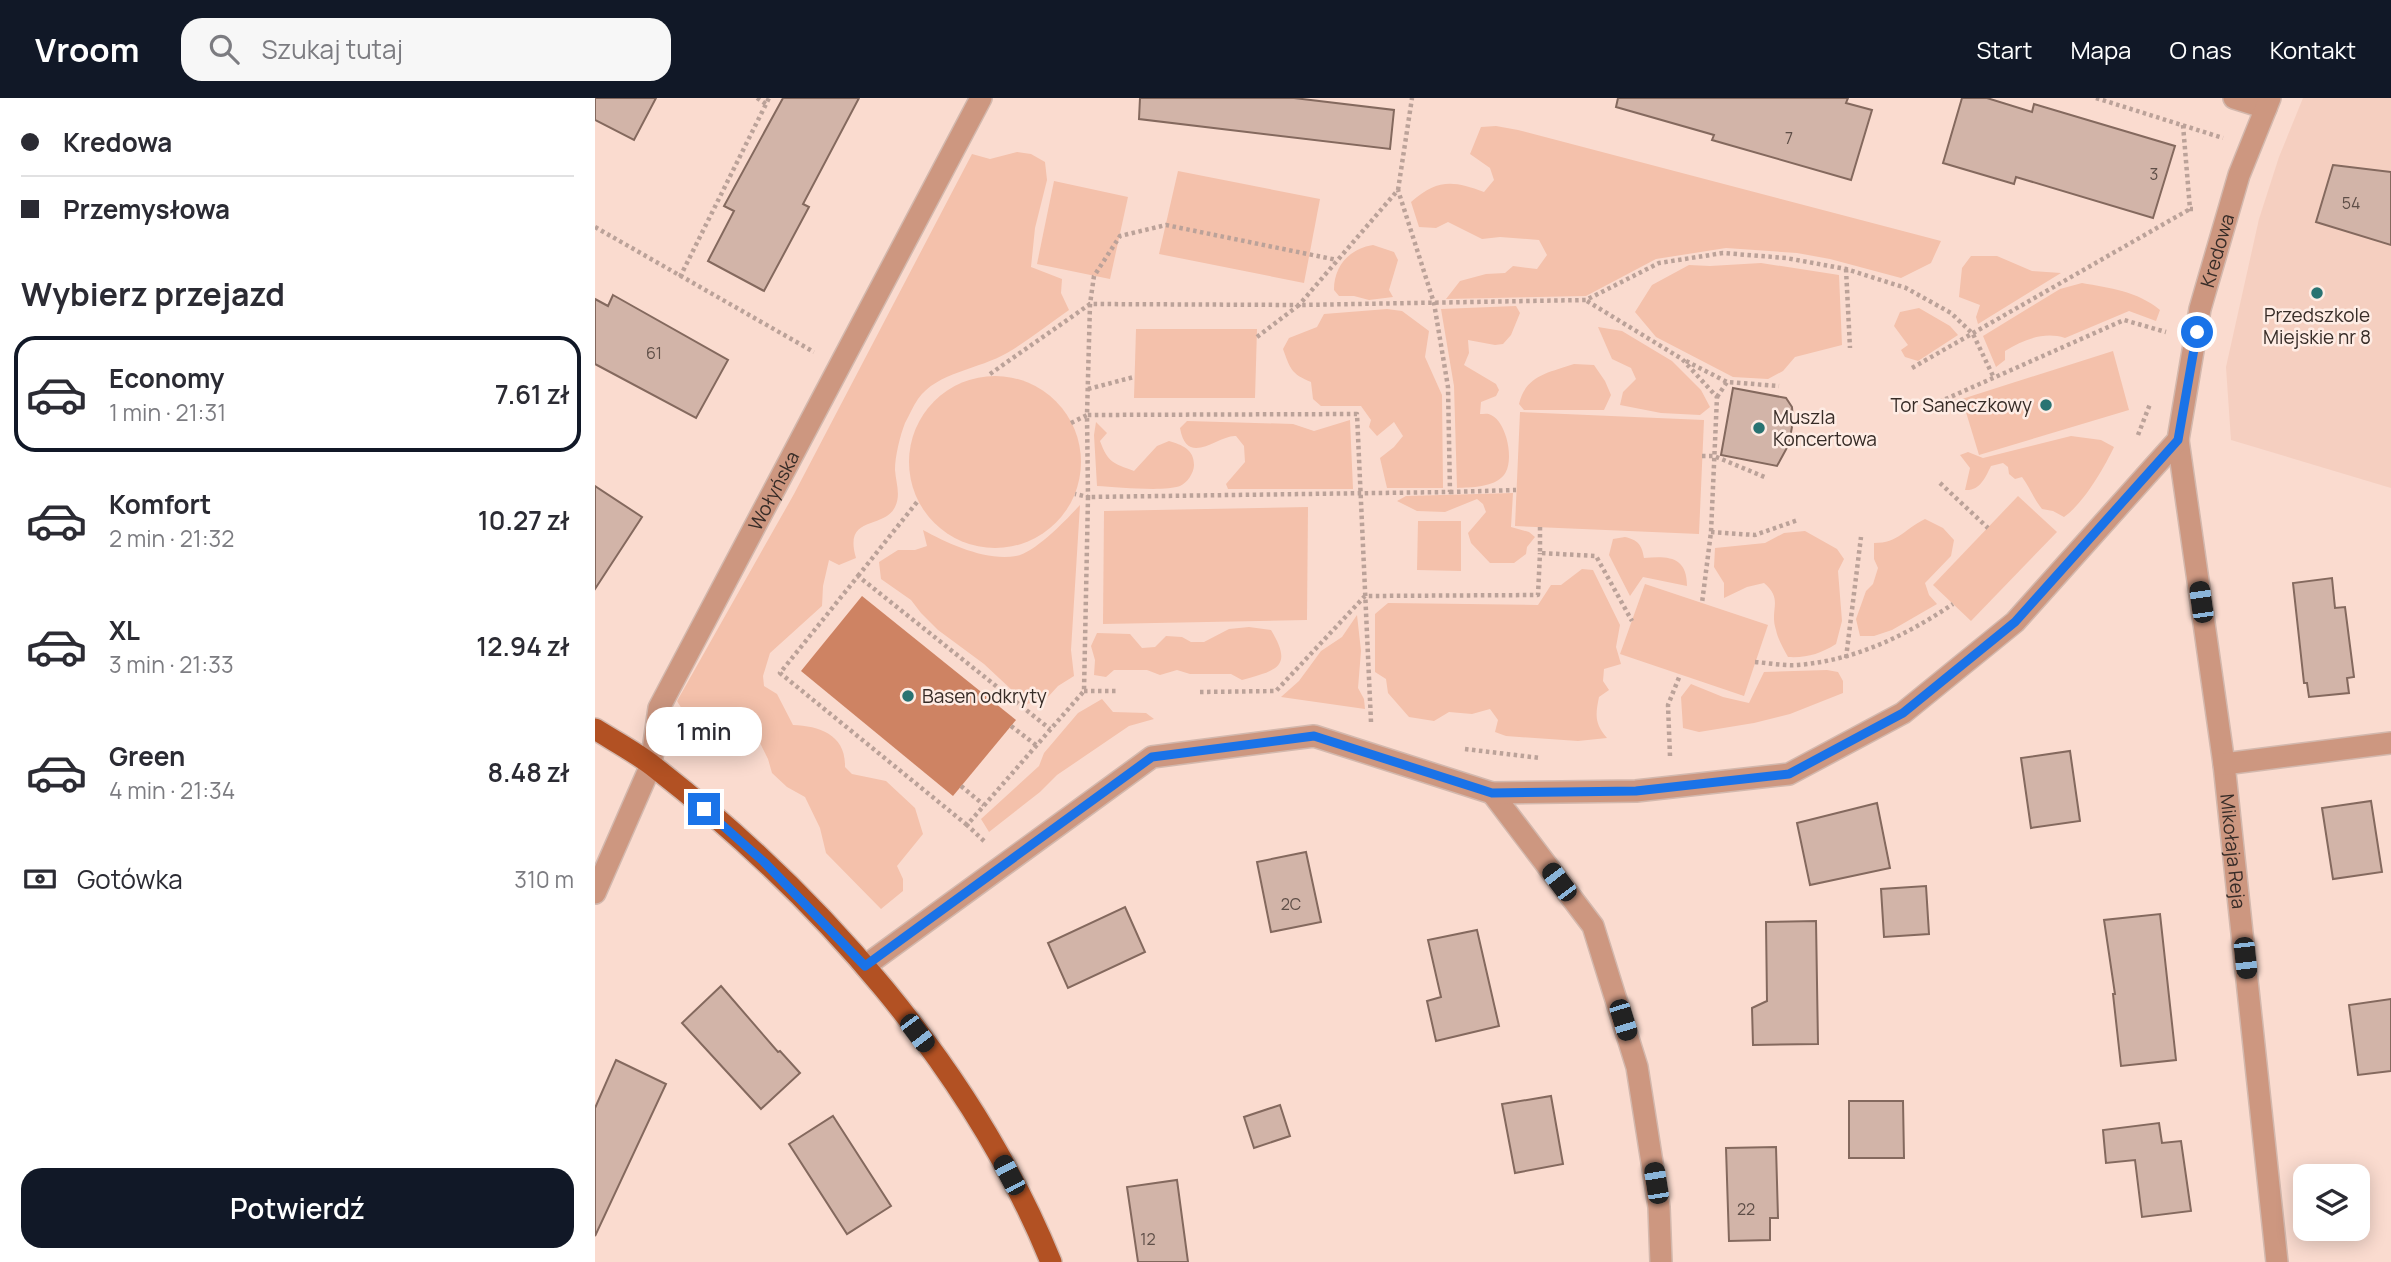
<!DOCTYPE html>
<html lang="pl">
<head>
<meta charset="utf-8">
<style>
	:root { --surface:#fff; --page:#f7f7f7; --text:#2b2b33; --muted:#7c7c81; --line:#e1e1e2; --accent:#111827 }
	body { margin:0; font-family:Manrope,sans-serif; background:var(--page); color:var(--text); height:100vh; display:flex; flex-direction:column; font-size:26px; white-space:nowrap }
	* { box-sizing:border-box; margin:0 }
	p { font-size:23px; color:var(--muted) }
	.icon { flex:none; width:38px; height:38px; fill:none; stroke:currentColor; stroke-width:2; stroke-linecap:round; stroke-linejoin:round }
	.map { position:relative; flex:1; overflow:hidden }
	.sheet { display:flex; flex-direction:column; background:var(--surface); width:595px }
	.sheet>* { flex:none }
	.banner { display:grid; align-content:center; height:154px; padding:0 21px; background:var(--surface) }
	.fabs { position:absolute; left:1698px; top:1066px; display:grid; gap:14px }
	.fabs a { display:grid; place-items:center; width:77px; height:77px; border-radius:14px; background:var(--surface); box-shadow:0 4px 18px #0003; font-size:35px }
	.end { position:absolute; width:32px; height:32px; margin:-16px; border:9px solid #1a73e8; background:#fff; box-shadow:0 0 0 4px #fff }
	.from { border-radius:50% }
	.bubble { position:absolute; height:49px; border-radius:21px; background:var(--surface); box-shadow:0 4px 18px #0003; font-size:23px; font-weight:600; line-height:49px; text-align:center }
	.car { position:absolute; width:21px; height:42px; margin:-21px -10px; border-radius:9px; box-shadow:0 0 5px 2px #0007; background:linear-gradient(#222 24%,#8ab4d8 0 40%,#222 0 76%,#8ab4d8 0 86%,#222 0) }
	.banner b { display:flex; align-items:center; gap:24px; height:66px; font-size:26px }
	.banner b+b { border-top:2px solid var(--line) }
	.banner i { width:18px; height:18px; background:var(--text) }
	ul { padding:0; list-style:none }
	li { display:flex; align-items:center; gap:21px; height:116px; margin:0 14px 10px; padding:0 7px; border:4px solid transparent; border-radius:21px }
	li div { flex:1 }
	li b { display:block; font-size:26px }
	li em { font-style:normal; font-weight:600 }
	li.selected { border-color:var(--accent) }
	li>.icon { width:63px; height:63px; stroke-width:1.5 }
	h2 { padding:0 21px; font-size:32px; line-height:84px }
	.pay { display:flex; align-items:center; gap:18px; height:77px; padding:0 21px; font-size:26px }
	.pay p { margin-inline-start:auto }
	.cta { display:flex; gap:14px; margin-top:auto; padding:14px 21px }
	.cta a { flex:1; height:80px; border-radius:21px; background:var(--accent); color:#fff; font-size:28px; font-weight:600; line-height:80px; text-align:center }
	header { display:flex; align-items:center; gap:42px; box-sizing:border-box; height:98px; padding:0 35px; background:var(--accent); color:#fff }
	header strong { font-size:33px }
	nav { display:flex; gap:38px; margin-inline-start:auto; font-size:24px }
	.search { width:490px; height:63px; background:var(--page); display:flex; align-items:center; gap:18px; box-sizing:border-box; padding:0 24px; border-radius:21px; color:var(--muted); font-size:26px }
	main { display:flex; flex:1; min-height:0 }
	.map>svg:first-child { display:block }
	.built { fill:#f5cfc0 }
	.green { fill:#f4c1ab }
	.water { fill:#ce8363 }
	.building { fill:#d2b4a8; stroke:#84695e; stroke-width:2 }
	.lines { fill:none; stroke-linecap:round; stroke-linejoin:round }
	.minor-casing { stroke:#d3b8ad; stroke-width:24 }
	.major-casing { stroke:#d3b8ad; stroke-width:24 }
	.path { stroke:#bba299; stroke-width:4.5; stroke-dasharray:3.5 3.5; stroke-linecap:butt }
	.minor { stroke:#cd9780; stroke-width:21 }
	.major { stroke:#b25123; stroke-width:21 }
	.route { stroke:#1a73e8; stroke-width:9 }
	.poi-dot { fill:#297372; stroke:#feece4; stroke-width:2.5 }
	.labels { text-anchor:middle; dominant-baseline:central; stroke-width:5; stroke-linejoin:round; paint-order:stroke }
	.number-label { font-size:16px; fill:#5e4e47 }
	.street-label { font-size:19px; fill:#372c27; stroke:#feece4 }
	.poi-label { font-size:19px; fill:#372c27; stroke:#feece4; text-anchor:start }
</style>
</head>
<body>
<header>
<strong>Vroom</strong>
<div class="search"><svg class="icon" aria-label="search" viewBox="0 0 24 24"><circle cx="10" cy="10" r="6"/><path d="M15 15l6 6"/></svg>Szukaj tutaj</div>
<nav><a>Start</a><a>Mapa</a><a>O nas</a><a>Kontakt</a></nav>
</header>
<main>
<section class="sheet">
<div class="banner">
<b><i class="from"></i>Kredowa</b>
<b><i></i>Przemysłowa</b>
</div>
<h2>Wybierz przejazd</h2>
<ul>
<li class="selected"><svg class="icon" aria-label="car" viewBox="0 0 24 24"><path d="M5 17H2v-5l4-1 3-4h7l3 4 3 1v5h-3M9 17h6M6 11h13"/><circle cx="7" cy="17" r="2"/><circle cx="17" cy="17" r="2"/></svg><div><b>Economy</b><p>1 min · 21:31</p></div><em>7.61 zł</em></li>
<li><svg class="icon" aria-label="car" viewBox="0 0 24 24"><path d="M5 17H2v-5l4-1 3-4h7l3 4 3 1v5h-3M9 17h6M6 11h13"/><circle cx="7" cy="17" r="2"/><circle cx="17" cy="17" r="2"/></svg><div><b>Komfort</b><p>2 min · 21:32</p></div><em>10.27 zł</em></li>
<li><svg class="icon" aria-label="car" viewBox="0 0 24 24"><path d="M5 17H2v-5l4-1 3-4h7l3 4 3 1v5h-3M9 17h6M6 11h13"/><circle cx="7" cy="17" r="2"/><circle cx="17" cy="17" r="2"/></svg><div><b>XL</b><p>3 min · 21:33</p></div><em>12.94 zł</em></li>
<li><svg class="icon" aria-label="car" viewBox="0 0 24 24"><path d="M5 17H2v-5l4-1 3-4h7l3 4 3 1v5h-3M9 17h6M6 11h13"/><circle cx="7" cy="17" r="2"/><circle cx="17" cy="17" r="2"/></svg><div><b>Green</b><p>4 min · 21:34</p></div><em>8.48 zł</em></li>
</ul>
<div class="pay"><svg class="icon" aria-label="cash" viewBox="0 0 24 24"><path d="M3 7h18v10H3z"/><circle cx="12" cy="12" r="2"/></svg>Gotówka<p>310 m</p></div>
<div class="cta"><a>Potwierdź</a></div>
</section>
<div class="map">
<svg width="1796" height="1164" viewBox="0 0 1796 1164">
	<rect width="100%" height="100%" fill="#fadbcf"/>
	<path class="built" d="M1708,0H1796V390L1636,342L1631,269L1664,121L1684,59Z"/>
	<g class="green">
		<path d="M901,28L923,32L1346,143L1336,165L1306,180L1235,161L1202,155L1131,150L1061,161L991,198L851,201L865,183L891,176L910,175L918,168L942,171L952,157L944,142L905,139L887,141L853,124L841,130L824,129L816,104C842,81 858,82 889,94L899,82L895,70L875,56L886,29Z"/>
		<path d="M422,54L436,56L450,64L452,82L440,130L436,169L467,181L466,195L474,212C454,226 434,242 412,255C385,271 342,274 323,301C318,308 314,318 310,325C305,338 300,358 300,372C301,385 306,397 300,409C289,432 248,416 261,460L244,467L234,462L228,488L227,508L175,555L168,578L169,588L182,596L198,627C225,628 251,637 250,669L257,676L291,683L320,710L328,736L302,768L308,781V793L286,811L231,755L225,730L210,699L192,689L177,675L173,661L161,637L137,633L103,637L82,603L199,396L377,56L395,61Z"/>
		<path d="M583,73L725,101L709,185L564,156Z"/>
		<path d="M459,83L533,99L515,181L442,166Z"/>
		<path d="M778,147L799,154L803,162L794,192L798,199L774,202L759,198H744L739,192C739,168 754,151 778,147Z"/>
		<path d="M1376,158H1402L1437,173L1466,175L1383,226L1381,219L1385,207L1364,199L1367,170Z"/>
		<path d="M1166,165L1244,177L1247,247L1200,259L1188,273L1173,281L1138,279L1061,239L1040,214L1057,187L1094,167L1115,168Z"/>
		<path d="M1487,185C1515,190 1542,193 1565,212L1561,223L1534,213L1470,240C1449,233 1428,242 1410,253V262L1401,269L1388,238L1465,191Z"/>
		<path d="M921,208L925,215L916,237L908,246L900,247L873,242L874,255L869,267L901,286L904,292L901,298L886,304L885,316C889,316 893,315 896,317C912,324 920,364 909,377C898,390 876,389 862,390L859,288L846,211Z"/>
		<path d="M1324,210L1355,228L1363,237L1323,263L1310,259L1306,252L1313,247L1299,228L1305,214Z"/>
		<path d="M792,211L807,213L834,233L830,259L847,297L848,390H792L785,360L799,349L808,338L799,324L782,338L774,329L776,322L766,308H726L718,301L716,284C696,276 695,270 688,251L694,240L722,229L729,216Z"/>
		<path d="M1003,229L1027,233L1077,263L1106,292L1115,309L1105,317L1066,315L1025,307L1028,294L1041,281L1036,270L1017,261Z"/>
		<path d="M541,231H662L660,300H539Z"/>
		<path d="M1518,253L1534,312L1384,357L1367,301Z"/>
		<path d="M979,266L999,267L1010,283L1016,297L1009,312H929L924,306C931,277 953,275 979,266Z"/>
		<circle cx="400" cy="364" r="86"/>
		<path d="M925,314L1109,322L1104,436L920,428Z"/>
		<path d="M755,322L758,391H633L631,386L650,364L649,348L641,338C624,336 592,371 585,330L592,323L698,326L719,333Z"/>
		<path d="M501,324L512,335L505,343C513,365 518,365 539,373L562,348L574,343C587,347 599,351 599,367C599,375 592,385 585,388C569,394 522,389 502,388L499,337Z"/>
		<path d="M1476,338L1506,342L1519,349C1509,370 1489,405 1469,419L1458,413L1447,411C1439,401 1435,390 1427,379L1420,381L1414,376L1413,369L1408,365L1396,368C1390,380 1385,393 1370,392L1375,370L1365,357L1373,354L1388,360Z"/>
		<path d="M918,395L916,429L934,434L940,439L932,449L931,456L919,465H895L876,445L873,435L891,414L888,406L882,401L850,414L822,413L802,403L811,398Z"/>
		<path d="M1423,398L1462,434L1376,523L1338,487Z"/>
		<path d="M485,407L476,552L479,578L463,588L452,600L432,606L389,566L343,532L326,515L316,502L286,481L284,464L303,452H320L332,448L328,432C354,446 390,463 421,458C440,455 472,421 485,407Z"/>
		<path d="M713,409L712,522L508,526L509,413Z"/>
		<path d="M1330,421L1348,430L1359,442L1356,458L1330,485L1334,497L1342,506L1297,532L1279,538H1265L1261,521L1271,493L1278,486L1283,470L1279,461V445C1304,445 1309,431 1330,421Z"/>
		<path d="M823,423H866V473L822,472Z"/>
		<path d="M1210,433L1242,451L1249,461L1243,473L1247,523L1241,546C1225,556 1212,560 1193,559C1189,551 1183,542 1181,532C1174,511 1189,502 1169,485L1152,489L1129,500V485L1119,469L1120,450L1170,445L1189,435Z"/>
		<path d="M1030,439C1043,442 1047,447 1049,460C1073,458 1092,458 1092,488L1048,479L1035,498L1014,457L1018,441Z"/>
		<path d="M987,471L998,472L1025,527L1021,549L1026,566L1009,571L1008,583L1014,592L1004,599C1000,618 1000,626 1012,640L983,643L911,638L900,634L903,622L895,611L877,616L854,614L839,623L814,619L793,595L791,581L780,574V516L793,505L943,507L956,487H966Z"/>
		<path d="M1050,486L1173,527L1149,598L1025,556Z"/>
		<path d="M762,517L766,553L763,590L769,601L770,611L686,599L704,583L726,553L747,539Z"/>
		<path d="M654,529L676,532C699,570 681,572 647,582L636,576H595L582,572L565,577L552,572H519L511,579L499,577L500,562L496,548L502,535L535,536L547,550L560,549L571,538L587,539L596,544H609L634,531Z"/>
		<path d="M1232,572L1243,574L1248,583V595L1195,616L1159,625L1104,634L1088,630L1086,599L1096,586L1128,599L1154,605L1169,574Z"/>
		<path d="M507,601L518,614L551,615L559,621L534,628L462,677L445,694L394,734L386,721L444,668L449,655L483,615Z"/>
	</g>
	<path class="water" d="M267,498L421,622L358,698L206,573Z"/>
	<g class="building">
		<path d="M0,0H61L39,42L0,22Z"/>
		<path d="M188,0H264L208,106L214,109L169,193L113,163L139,113L129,108Z"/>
		<path d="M545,0H699L799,12L795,51L544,21Z"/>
		<path d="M1023,0H1253L1251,5L1277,12L1256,82L1117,42L1119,37L1021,9Z"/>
		<path d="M1367,0H1392L1437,14L1439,6L1580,48L1558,120L1421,79L1419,86L1348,65Z"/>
		<path d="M1738,67L1796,74V147L1721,124Z"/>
		<path d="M18,197L133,262L101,320L0,266V201L13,208Z"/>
		<path d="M1138,290L1191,300L1197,309L1198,323L1194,346L1182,368L1126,357Z"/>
		<path d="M0,388L47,419L0,491Z"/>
		<path d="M1737,480L1740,510L1750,509L1759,579L1752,580L1754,595L1714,599L1712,585H1709L1698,485Z"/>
		<path d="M1475,653L1485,723L1436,730L1426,660Z"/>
		<path d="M1776,703L1787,774L1738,781L1727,710Z"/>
		<path d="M1282,705L1295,770L1215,787L1202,725Z"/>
		<path d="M711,754L726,824L676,834L662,764Z"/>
		<path d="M1331,788L1334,836L1289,839L1286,791Z"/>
		<path d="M530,809L550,854L473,890L453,845Z"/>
		<path d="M1565,816L1581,962L1526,968L1518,896H1520L1509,822Z"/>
		<path d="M1221,823L1223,946L1158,947L1157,910L1172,903L1171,824Z"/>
		<path d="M882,832L904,928L841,943L832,903L846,899L833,842Z"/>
		<path d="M126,888L183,954L185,953L205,975L166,1011L87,925Z"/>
		<path d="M1796,901V973L1763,977L1754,907Z"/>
		<path d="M21,962L71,986L0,1138V1010Z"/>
		<path d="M956,998L968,1066L920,1075L907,1006Z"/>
		<path d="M1254,1003H1308L1309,1060H1254Z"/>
		<path d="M685,1007L695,1038L659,1050L649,1019Z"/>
		<path d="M238,1018L296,1108L252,1136L194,1046Z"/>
		<path d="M1564,1025L1567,1045L1586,1043L1596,1113L1547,1119L1540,1062L1511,1065L1508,1032Z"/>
		<path d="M1181,1049L1183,1120H1175V1142L1134,1143L1131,1050Z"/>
		<path d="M582,1082L593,1164H543L532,1089Z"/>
	</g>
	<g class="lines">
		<g class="minor-casing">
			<g id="minor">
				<path d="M1639,0L1671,10"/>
				<path id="s1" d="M1583,342L1629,666L1682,1164"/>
				<path d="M1629,666L1796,645"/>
				<path d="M897,695L998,828L1042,969L1064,1109L1066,1164"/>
				<path id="s2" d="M0,795L56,667L64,610L386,0"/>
				<path id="s3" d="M270,868L557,659L719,638L897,695L1041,693L1194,676L1308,615L1420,524L1583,342L1605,211L1644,77L1675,0"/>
			</g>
		</g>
		<g class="major-casing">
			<path id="major" d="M0,631C19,643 40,654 58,668C224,797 376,968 456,1164"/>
		</g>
		<g class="path">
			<path d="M162,0L171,6"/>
			<path d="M1501,0L1628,40"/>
			<path d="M1588,27L1595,111H1598"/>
			<path d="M0,129L219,254"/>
			<path d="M1251,171L1255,250"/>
			<path d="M85,179L174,0"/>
			<path d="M992,203L1087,261L1122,299L1116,434L1107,505"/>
			<path d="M662,239L704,207L991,202L1064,165L1128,155L1191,160L1251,171L1311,190L1356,215L1378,236L1399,280"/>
			<path d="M1091,263L1132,284L1184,288"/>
			<path d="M1317,270L1595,111"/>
			<path d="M395,276L495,206L499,178L525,138L571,127L742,162"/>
			<path d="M493,291L539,279"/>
			<path d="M1122,299L1132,284"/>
			<path d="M1344,304L1529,222L1571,234"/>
			<path d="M476,325L492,317L493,399L480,396"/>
			<path d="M1543,337L1555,306"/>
			<path d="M1107,358H1119L1172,380"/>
			<path d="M1345,385L1393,430"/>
			<path d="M855,394L921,392"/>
			<path d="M945,429V455L1001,458L1037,523"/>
			<path d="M1116,434L1160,437L1203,422"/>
			<path d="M263,478L322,404"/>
			<path d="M1251,560L1266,439"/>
			<path d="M1160,564C1174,565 1189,568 1203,567C1261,562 1310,538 1358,506"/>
			<path d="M489,593H522"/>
			<path d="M605,594L681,593L770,498L943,497L945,455"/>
			<path d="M776,624L762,316L492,317L495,206L704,207L803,92L817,0"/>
			<path d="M416,628L441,647"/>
			<path d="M870,651L945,660"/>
			<path d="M1075,658L1073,607L1085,577"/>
			<path d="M366,688L389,707"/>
			<path d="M372,727L185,575L263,478L455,631"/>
			<path d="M389,743L372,727L489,593L493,399L855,394L853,289L839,205L803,92"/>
		</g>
		<use href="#minor" class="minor"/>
		<use href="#major" class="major"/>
	</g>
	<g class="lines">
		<path class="route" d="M109,711L169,764L270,868L557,659L719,638L897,695L1041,693L1194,676L1308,615L1420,524L1583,342L1602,234"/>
	</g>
	<g class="poi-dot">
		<circle cx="1722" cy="195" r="7"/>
		<circle cx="1451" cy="307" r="7"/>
		<circle cx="1164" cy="330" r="7"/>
		<circle cx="313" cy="598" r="7"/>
	</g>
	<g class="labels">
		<g class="number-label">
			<text x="1194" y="40">7</text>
			<text x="1559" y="76">3</text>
			<text x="1756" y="105">54</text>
			<text x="59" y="255">61</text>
			<text x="696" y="806">2C</text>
			<text x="1151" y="1111">22</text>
			<text x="553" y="1141">12</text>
		</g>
		<g class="street-label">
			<text stroke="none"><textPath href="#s3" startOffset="1715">Kredowa</textPath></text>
			<text stroke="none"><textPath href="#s2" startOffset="443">Wołyńska</textPath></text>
			<text stroke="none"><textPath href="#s1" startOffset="415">Mikołaja Reja</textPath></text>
		</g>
		<g class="poi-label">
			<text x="1722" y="217" text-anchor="middle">Przedszkole<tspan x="1722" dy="22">Miejskie nr 8</tspan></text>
			<text x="1437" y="307" text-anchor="end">Tor Saneczkowy</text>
			<text x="1178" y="319">Muszla<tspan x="1178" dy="22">Koncertowa</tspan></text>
			<text x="327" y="598">Basen odkryty</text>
		</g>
	</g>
</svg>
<div class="fabs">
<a><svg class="icon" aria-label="layers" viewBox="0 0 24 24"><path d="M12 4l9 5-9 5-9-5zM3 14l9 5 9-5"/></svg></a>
</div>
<i class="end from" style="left:1602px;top:234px"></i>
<i class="end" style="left:109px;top:711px"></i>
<div class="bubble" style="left:51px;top:609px;width:116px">1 min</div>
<i class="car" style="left:1606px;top:504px;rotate:352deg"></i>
<i class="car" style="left:964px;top:784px;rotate:323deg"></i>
<i class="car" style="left:1650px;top:860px;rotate:174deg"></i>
<i class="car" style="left:1028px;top:922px;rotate:163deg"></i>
<i class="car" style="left:322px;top:935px;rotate:143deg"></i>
<i class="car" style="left:414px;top:1077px;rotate:332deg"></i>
<i class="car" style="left:1061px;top:1085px;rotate:351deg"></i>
</div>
</main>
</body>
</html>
